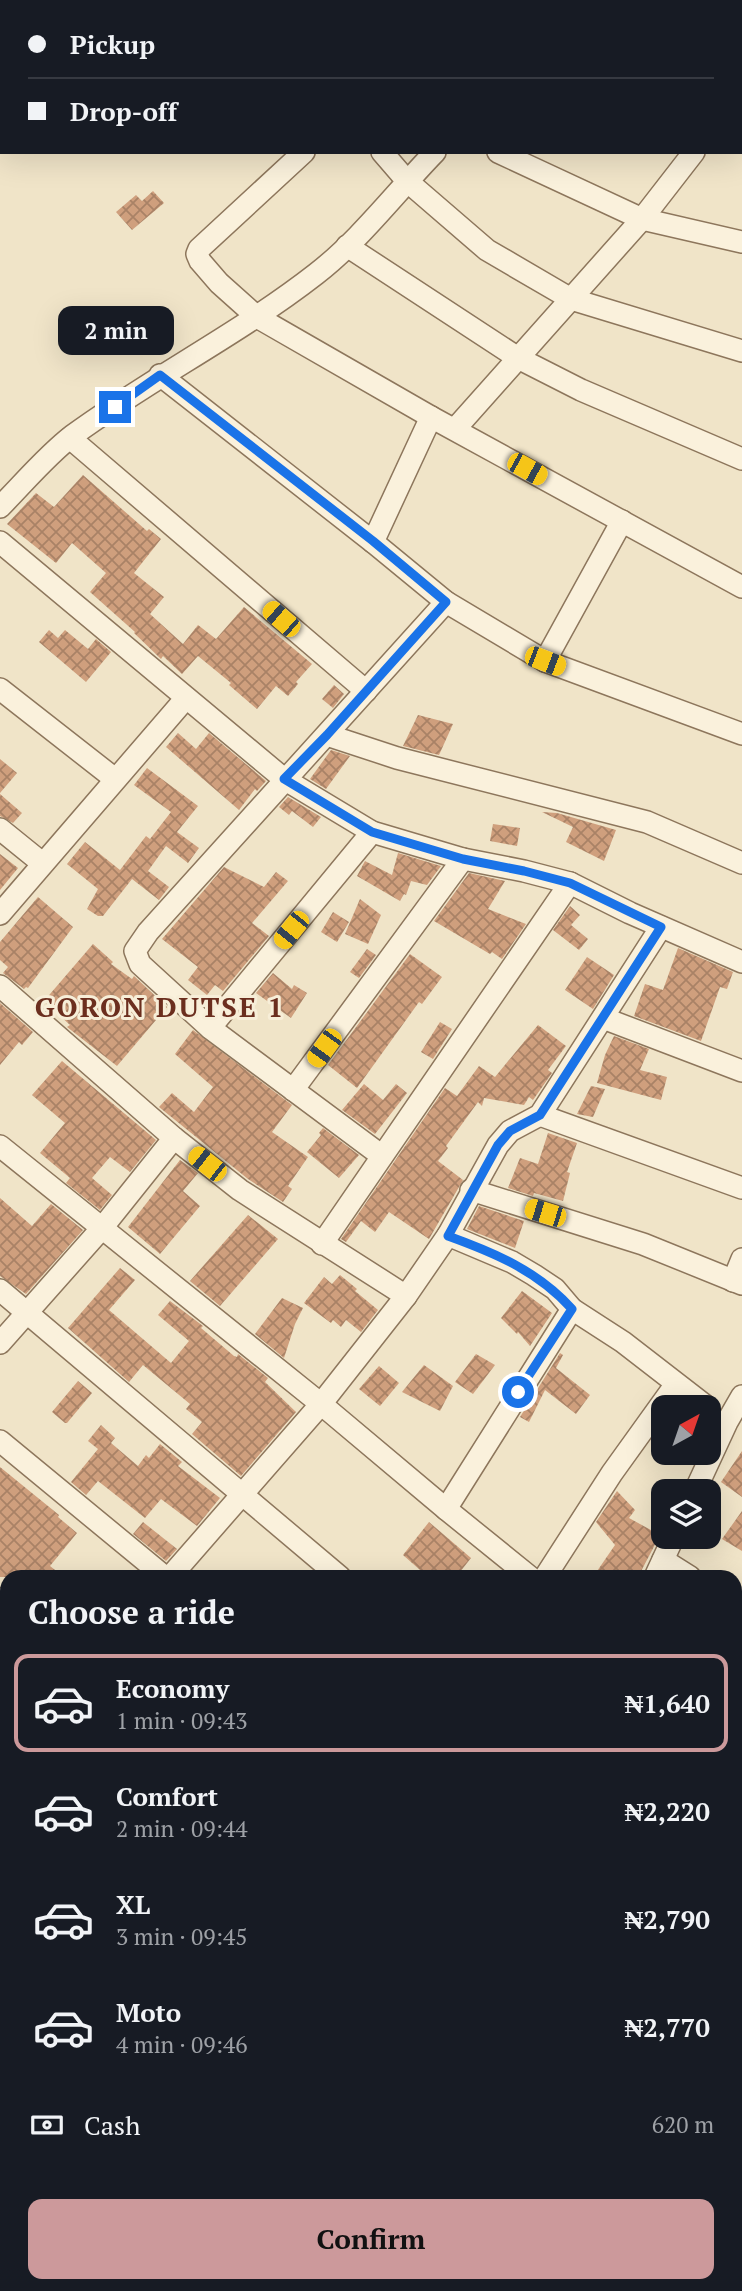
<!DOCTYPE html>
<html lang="en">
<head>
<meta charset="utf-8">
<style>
	:root { --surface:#171b24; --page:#20242c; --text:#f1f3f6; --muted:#9ea1a6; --line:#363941; --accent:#cc999b }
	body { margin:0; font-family:"PT Serif",serif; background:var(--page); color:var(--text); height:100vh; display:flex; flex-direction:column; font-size:26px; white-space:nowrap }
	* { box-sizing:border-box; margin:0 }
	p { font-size:23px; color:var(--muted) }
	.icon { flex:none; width:38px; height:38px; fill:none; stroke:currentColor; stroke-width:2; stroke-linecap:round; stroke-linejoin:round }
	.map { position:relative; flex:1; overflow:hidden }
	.details { position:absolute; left:0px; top:1570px; width:742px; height:723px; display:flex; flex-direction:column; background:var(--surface); border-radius:21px 21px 0 0; box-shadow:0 7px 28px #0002 }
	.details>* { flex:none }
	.banner { position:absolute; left:0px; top:0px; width:742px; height:154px; box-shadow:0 7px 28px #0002; display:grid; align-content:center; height:154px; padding:0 28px; background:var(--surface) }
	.needle { width:46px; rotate:40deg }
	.controls { position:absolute; left:651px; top:1395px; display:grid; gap:14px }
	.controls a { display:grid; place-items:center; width:70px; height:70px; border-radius:14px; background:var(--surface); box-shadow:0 7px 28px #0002; font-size:35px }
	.end { position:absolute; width:32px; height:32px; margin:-16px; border:9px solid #1a73e8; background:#fff; box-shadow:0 0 0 4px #fff }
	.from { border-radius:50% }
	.bubble { position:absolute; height:49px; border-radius:14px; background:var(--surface); box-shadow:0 7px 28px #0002; font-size:23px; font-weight:700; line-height:49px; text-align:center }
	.car { position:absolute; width:21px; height:42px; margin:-21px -10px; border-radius:9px; box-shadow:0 0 5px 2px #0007; background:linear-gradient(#f5c518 24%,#345 0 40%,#f5c518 0 76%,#345 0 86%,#f5c518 0) }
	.banner b { display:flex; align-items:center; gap:24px; height:66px; font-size:26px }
	.banner b+b { border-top:2px solid var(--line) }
	.banner i { width:18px; height:18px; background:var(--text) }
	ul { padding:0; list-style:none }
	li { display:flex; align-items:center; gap:21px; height:98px; margin:0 14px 10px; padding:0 14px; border:4px solid transparent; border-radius:14px }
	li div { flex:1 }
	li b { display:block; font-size:26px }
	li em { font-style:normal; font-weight:700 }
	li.active { border-color:var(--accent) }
	li>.icon { width:63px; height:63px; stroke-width:1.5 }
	h2 { padding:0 28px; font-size:32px; line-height:84px }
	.pay { display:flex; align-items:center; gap:18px; height:77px; padding:0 28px; font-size:26px }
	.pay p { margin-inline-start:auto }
	.cta { display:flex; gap:14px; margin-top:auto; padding:14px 28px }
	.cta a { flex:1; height:80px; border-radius:14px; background:var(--accent); color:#111; font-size:28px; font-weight:700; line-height:80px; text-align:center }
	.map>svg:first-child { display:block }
	.building { fill:url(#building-cross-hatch) }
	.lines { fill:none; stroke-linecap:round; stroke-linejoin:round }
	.minor-casing { stroke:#8d765c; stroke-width:24 }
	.major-casing { stroke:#5b4430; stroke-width:29 }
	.minor { stroke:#faf1dc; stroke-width:21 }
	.major { stroke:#f3d9a0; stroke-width:26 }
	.route { stroke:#1a73e8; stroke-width:9 }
	.labels { text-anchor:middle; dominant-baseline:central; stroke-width:6; stroke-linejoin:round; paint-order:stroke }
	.district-label { font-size:28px; font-weight:bold; letter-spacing:2px; fill:#6b2e1e; stroke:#f7eed8 }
</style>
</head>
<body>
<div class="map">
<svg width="742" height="2291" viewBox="0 0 742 2291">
	<defs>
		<pattern id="building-cross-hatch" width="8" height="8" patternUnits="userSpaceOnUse" patternTransform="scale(1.75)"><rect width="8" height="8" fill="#cf9f7d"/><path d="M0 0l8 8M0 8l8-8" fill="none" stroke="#a98266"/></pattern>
	</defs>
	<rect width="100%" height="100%" fill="#f0e4c8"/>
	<g class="building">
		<path d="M153,191L164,203L132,230L116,212L136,195L142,201Z"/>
		<path d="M83,475L147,531L149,529L161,539L134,573L164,597L150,614L183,644L198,625L216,639L244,607L312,664L296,682L298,684L288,696L276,686L257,709L229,685L231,683L198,656L182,674L163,656L161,659L134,633L135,632L90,592L106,573L72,543L56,563L7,524L36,493L54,507Z"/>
		<path d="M49,630L58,638L65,630L88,649L96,639L111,652L86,682L39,642Z"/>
		<path d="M334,685L344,694L333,708L322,699Z"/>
		<path d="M418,715L453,724L439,755L403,746Z"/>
		<path d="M178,733L196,749L209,733L266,781L257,791L255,789L239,810L166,747Z"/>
		<path d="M331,750L350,756L326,789L310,779Z"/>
		<path d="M0,759L17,773L0,793Z"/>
		<path d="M147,768L198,806L177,832L199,848L188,863L166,846L148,871L169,887L159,900L132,879L103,916H98L87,909L98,889L67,864L85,842L120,870L146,836L150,839L171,812L134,785Z"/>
		<path d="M0,794L22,813L13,823L0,816Z"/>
		<path d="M288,797L321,817L313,827L292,811L289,815L279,807Z"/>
		<path d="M542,812L557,813L616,830L604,861L566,842L573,827Z"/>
		<path d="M493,824L520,828L517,846L490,841Z"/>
		<path d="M398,853L441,866L427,885L411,881L406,895L404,894L400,901L357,876L365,861L392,875Z"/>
		<path d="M0,854L18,868L0,890Z"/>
		<path d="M224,867L264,887L276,872L288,881L252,923L269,936L223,991L215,985L207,995L188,980L198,967L162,939Z"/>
		<path d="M469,873L505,881L488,909L526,924L502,959L492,952L490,954L434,921Z"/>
		<path d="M38,897L73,927L28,988L26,987L24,989L3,973L8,967L0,960V942Z"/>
		<path d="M360,899L381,915L368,944L345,934Z"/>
		<path d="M570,906L580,915L571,925L588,939L579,950L553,930Z"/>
		<path d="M333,912L349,922L337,942L321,932Z"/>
		<path d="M93,944L113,962L111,964L132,979L134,976L167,1007L117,1066L67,1027L70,1025L44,1001Z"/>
		<path d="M678,948L733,972L727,989L720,987L701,1041L634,1016L645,984L663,990Z"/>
		<path d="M367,949L376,955L359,978L350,972Z"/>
		<path d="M410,954L442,977L422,1004L419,1002L357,1088L328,1065Z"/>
		<path d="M587,957L614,975L593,1009L565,990Z"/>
		<path d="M273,973L292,989L294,985L307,993L291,1018L256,993Z"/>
		<path d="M0,1003L33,1032L22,1045L19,1042L0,1065Z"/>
		<path d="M440,1022L452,1029L433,1059L421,1052Z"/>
		<path d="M538,1025L566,1046L548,1070L552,1073L533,1100L529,1097L524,1105L484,1098L482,1106L478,1102L446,1146L448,1148L438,1161L463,1180L429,1239L389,1212L375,1232L361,1221L346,1242L341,1239L445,1088L457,1096L479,1066L495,1077Z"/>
		<path d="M193,1030L292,1105L272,1132L308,1157L288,1186L292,1189L283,1202L248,1179L159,1107L172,1093L194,1112L213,1087L175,1054Z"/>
		<path d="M614,1036L649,1049L640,1070L667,1077L661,1100L597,1083L605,1055Z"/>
		<path d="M62,1061L156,1140L130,1172L110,1157L92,1178L112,1195L100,1210L66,1183L70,1178L40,1153L65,1123L32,1095Z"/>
		<path d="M364,1084L383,1100L396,1084L407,1093L375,1134L342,1110Z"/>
		<path d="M591,1086L605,1089L593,1117L577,1114Z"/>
		<path d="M323,1128L359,1155L339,1178L307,1152L321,1135L319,1133Z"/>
		<path d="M548,1133L577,1143L567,1172L570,1173L563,1201L534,1193L533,1196L508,1188L520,1158L538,1164Z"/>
		<path d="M180,1160L198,1173L183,1191L200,1206L160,1254L128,1227Z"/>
		<path d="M0,1198L32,1226L51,1204L83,1230L26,1294L0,1276Z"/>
		<path d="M479,1206L524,1221L515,1248L467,1229Z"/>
		<path d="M248,1215L278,1239L220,1306L190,1281Z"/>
		<path d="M120,1268L135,1280L109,1310L171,1363L189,1341L158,1315L170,1301L203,1326L201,1328L234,1356L237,1357L238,1354L268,1378L265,1382L296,1412L241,1476L192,1434L202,1422L186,1409L190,1404L143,1365L129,1382L68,1328Z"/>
		<path d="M340,1275L357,1289L355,1291L378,1310L361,1332L346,1320L341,1327L333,1320L331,1323L304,1303L324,1277L332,1284Z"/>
		<path d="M522,1291L552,1313L530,1346L518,1332L517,1334L501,1318Z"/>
		<path d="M282,1298L303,1308L295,1324L284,1358L255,1334Z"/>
		<path d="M560,1353L563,1355L556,1368L590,1395L576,1414L545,1390L529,1422L520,1417Z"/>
		<path d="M476,1354L495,1365L473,1394L455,1382Z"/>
		<path d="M424,1365L453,1386L440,1411L402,1392Z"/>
		<path d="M379,1366L399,1383L380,1406L359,1389Z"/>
		<path d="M78,1381L92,1393L67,1423H65L52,1412Z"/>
		<path d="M101,1425L115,1438L111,1443L138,1466L146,1455L149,1458L160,1444L182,1462L178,1466L220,1498L197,1526L161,1499L145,1518L98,1481L86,1495L71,1482L98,1449L88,1441Z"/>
		<path d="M742,1451V1497L721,1482Z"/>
		<path d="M0,1467L59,1515L58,1517L77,1533L50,1566L64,1577H0Z"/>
		<path d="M617,1491L635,1510L629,1518L660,1535L638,1577H630L620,1571L616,1577H593L615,1545L596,1522Z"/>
		<path d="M742,1511V1551L722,1539Z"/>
		<path d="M143,1522L177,1549L166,1561L133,1534Z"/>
		<path d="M429,1522L471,1558L456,1577H428L403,1555Z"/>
	</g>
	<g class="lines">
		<g class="minor-casing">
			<g id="minor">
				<path d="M621,0L624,2"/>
				<path d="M447,2L449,0"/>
				<path d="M589,2L591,0"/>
				<path d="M740,78L742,79"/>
				<path d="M740,97L742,95"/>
				<path d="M740,130L742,131"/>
				<path d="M304,152L199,249L197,254L200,261L219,283L257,317L431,417L742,587"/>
				<path d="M382,152L407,181L487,250L571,299L742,351"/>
				<path d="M498,152L642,219L742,242"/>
				<path d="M347,246L518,358L581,390L742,459"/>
				<path d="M160,375L373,542L446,602L545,661L742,734"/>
				<path d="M455,429L642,219L694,152"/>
				<path d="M70,438L366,691"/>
				<path d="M0,507C23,484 46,456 72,436C151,378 239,334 316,274C360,240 396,192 435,152"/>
				<path d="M0,542L284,779L372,832L463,859L524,871L570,883L630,913L742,962"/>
				<path d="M373,542L431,417"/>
				<path d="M545,661L622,521"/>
				<path d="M0,689L115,779"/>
				<path d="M327,735L397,758L647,822L742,863"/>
				<path d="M0,829L42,863"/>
				<path d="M0,914L186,698"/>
				<path d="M0,986L174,1138L240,1190L406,1296"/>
				<path d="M603,1018L742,1071"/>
				<path d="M210,1028L372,832"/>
				<path d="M293,1090L463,859"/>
				<path d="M540,1115L742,1188"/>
				<path d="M0,1146L321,1404L446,1509L530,1577"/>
				<path d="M382,1156L210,1028L140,964L135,951L148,932C247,821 347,713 446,602"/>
				<path d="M471,1190L643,1244L742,1284"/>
				<path d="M448,1235L498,1145L510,1131L540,1115L661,927"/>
				<path d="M322,1244L570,883"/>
				<path d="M733,1281L742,1259"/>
				<path d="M0,1290L340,1577"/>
				<path d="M0,1343L102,1228L174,1138"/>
				<path d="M0,1441L165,1577"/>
				<path d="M695,1491L727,1422L742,1396"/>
				<path d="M446,1509L572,1309"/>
				<path d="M663,1560L690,1577"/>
				<path d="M170,1577L321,1404L406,1296L448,1235L512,1262L534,1275L555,1289L572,1309L623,1342L707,1407"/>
				<path d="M545,1577L612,1473L676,1384"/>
				<path d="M655,1577L674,1536"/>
				<path d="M0,1599L7,1605"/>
				<path d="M735,1604L742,1608"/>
				<path d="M735,1652L742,1642"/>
				<path d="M735,2038L742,2045"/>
				<path d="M580,2286L585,2291"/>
			</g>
		</g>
		<g class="major-casing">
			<g id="major">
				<path d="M735,2081L742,2077"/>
				<path d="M735,2104L742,2099"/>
				<path d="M459,2291L466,2286"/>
				<path d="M491,2291L497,2286"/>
			</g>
		</g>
		<use href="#minor" class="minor"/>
		<use href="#major" class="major"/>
	</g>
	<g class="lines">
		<path class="route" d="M115,407L160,375L373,541L446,602L327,735L284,779L372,832L463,859L524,871L570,883L661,927L540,1115L510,1131L498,1145L448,1236C495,1253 538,1271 572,1309L518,1392"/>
	</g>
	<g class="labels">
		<g class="district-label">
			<text x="160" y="1006">GORON DUTSE 1</text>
		</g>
	</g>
</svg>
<div class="controls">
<a><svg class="needle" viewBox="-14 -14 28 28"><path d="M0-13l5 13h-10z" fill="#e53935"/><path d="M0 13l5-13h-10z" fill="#9ea1a6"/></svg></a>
<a><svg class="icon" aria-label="layers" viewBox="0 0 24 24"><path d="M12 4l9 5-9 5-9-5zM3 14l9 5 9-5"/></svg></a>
</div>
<i class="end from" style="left:518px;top:1392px"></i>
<i class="end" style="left:115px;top:407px"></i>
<div class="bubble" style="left:58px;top:306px;width:116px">2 min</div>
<i class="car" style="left:527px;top:469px;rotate:119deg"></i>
<i class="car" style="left:281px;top:619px;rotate:311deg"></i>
<i class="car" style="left:545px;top:661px;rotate:111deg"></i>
<i class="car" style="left:291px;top:930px;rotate:219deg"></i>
<i class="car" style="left:324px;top:1048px;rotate:216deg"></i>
<i class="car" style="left:207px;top:1164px;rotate:308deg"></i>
<i class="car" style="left:545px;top:1213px;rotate:287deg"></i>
<div class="banner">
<b><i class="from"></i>Pickup</b>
<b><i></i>Drop-off</b>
</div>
<section class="details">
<h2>Choose a ride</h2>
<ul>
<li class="active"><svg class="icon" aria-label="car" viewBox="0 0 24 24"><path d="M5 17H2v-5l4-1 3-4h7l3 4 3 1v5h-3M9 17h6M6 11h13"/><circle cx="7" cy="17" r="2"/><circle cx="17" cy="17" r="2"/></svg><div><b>Economy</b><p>1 min · 09:43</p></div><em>₦1,640</em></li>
<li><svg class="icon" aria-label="car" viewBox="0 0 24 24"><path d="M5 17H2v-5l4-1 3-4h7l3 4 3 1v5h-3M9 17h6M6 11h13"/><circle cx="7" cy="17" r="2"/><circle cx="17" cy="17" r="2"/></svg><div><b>Comfort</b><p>2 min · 09:44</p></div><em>₦2,220</em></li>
<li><svg class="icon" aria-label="car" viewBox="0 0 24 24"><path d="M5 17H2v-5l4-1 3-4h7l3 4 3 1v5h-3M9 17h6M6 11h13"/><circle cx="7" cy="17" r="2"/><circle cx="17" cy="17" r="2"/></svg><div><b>XL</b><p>3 min · 09:45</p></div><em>₦2,790</em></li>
<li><svg class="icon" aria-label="car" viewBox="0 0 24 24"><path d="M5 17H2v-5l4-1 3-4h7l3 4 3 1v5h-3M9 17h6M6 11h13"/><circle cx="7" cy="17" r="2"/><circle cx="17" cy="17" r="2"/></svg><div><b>Moto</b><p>4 min · 09:46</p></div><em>₦2,770</em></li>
</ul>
<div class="pay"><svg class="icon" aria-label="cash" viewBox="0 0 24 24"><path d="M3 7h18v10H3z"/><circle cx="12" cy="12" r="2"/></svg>Cash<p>620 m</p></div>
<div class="cta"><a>Confirm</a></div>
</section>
</div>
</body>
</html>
